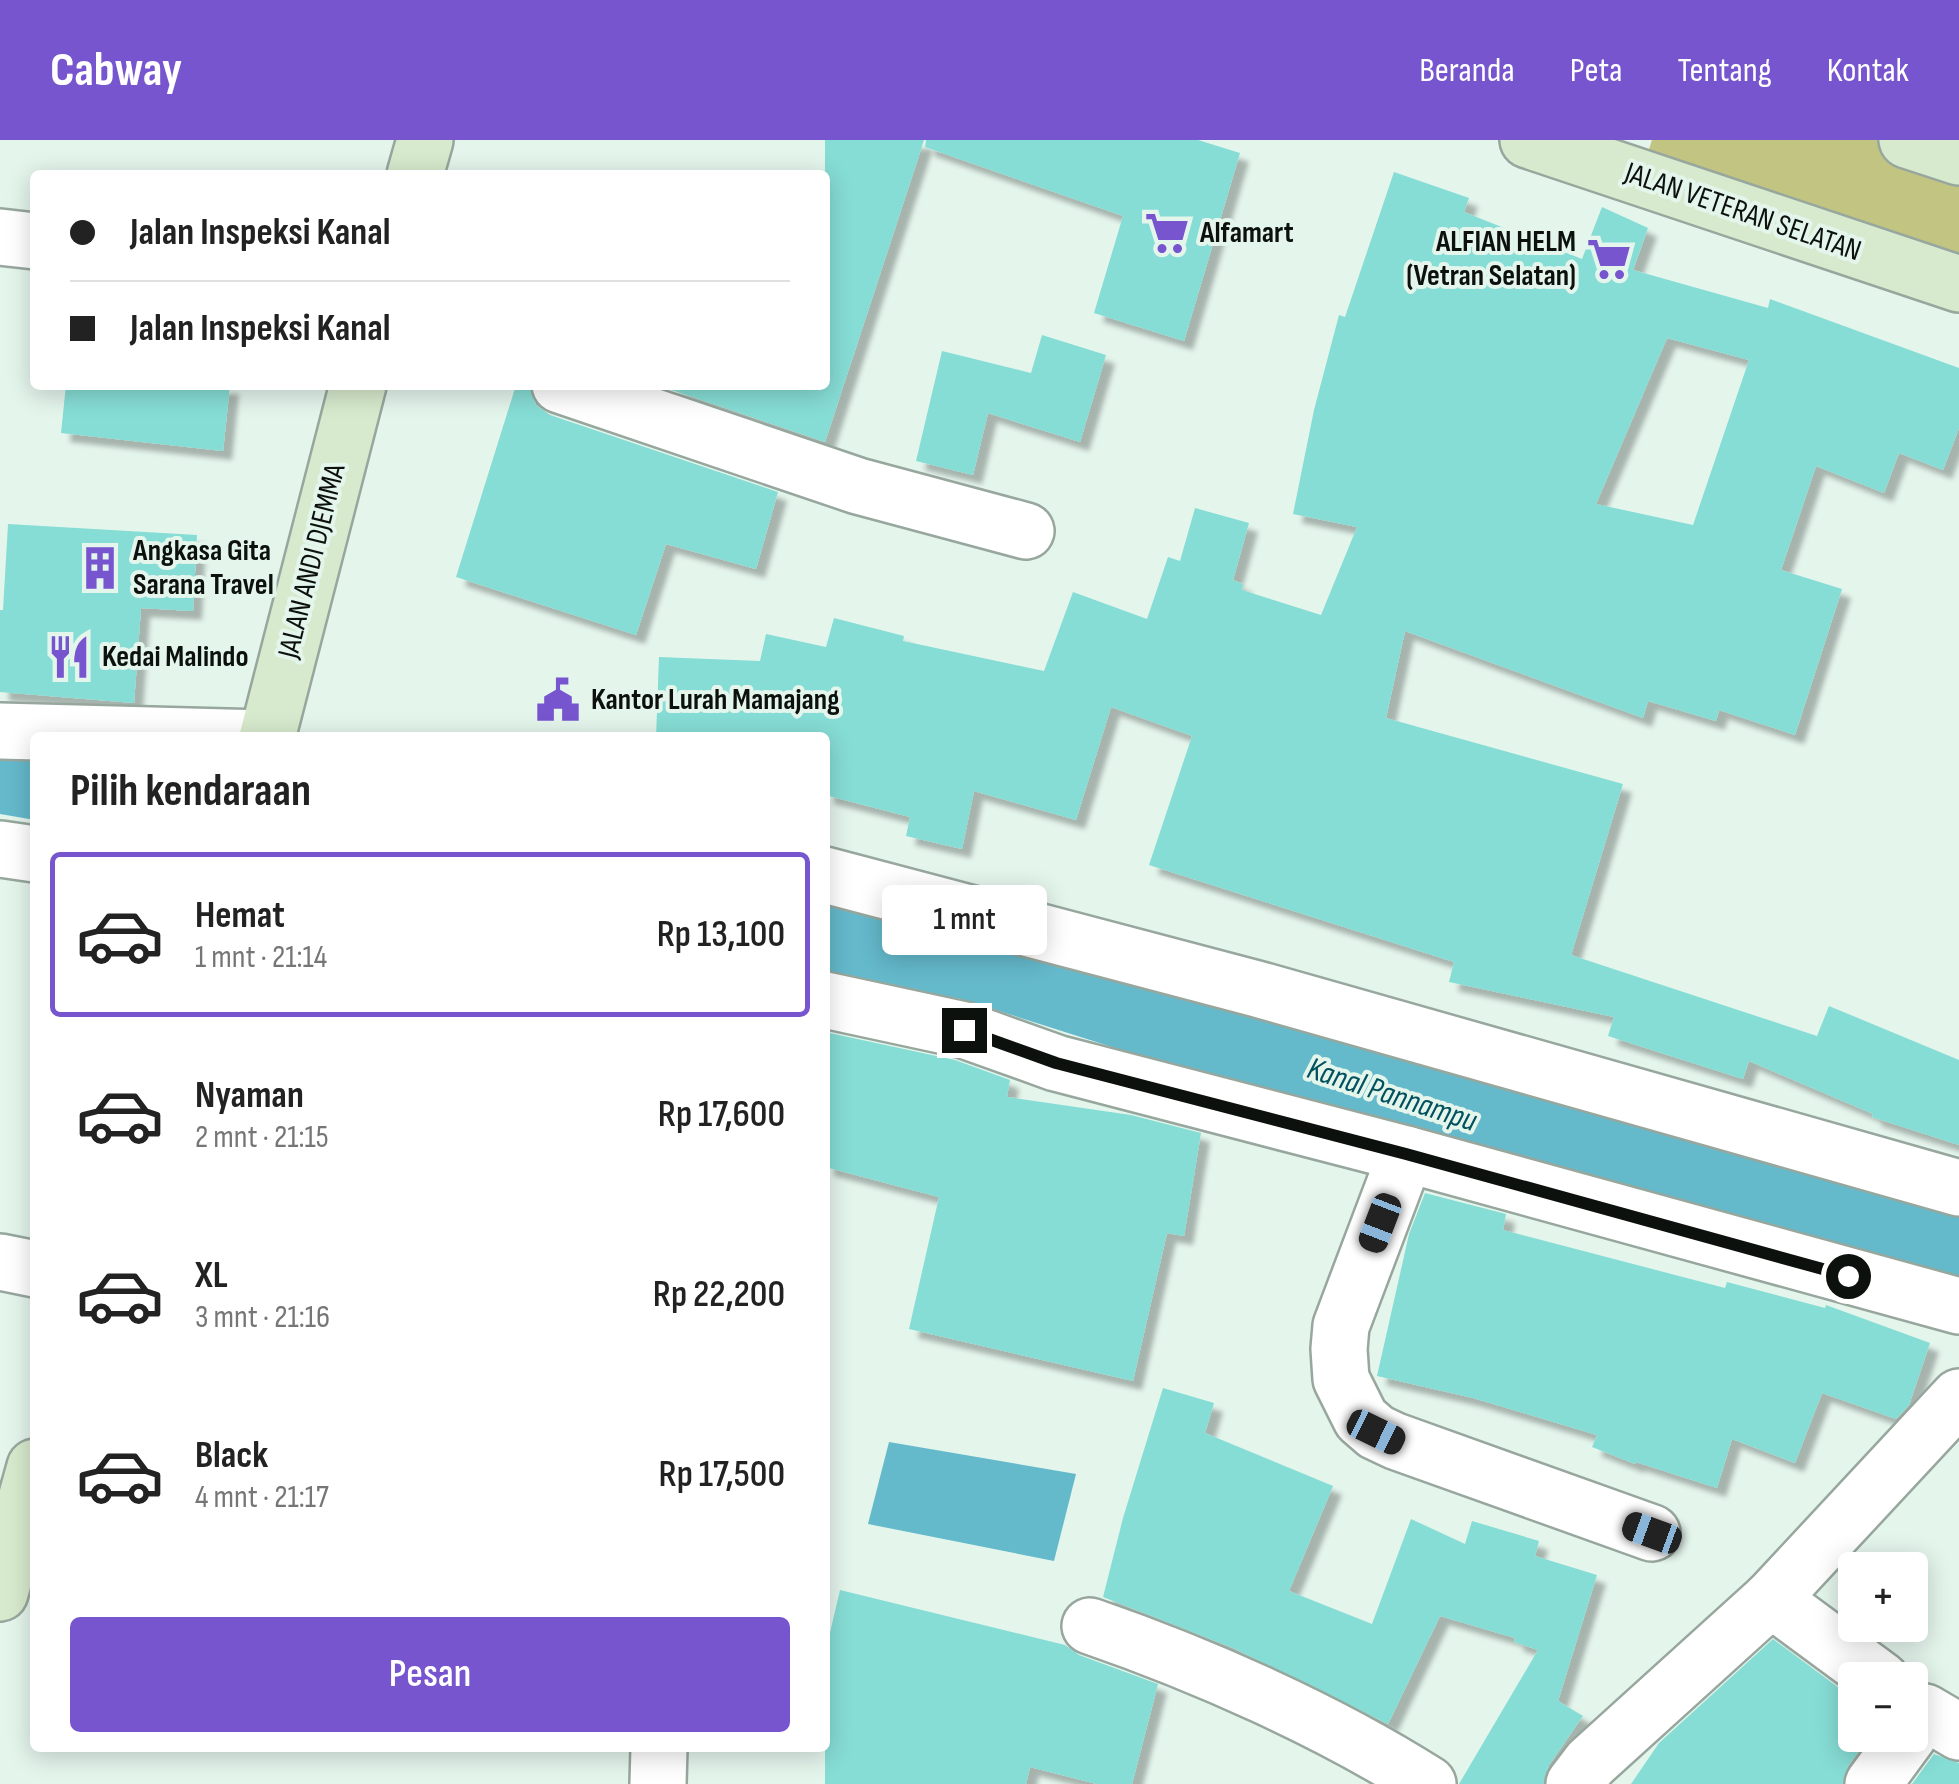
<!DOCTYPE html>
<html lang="id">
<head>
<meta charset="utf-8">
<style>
	:root { --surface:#fff; --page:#f6f6f6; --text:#222; --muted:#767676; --line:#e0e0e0; --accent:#7655cf }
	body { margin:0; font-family:"Sofia Sans Condensed",sans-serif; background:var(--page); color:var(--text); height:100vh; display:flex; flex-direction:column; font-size:38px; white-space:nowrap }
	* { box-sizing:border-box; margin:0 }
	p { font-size:32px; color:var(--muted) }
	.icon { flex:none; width:55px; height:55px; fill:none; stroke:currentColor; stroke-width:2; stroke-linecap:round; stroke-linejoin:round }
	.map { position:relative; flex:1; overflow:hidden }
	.side { position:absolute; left:30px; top:592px; width:800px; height:1020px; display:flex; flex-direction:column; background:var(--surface); border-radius:10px; box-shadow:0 5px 25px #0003 }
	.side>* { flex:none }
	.guide { position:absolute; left:30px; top:30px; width:800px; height:220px; border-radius:10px; box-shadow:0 5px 25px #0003; display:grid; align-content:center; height:220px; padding:0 40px; background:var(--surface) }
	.tools { position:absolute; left:1838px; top:1412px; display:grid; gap:20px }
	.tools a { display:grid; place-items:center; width:90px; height:90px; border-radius:10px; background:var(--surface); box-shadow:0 5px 25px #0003; font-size:50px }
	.end { position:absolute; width:45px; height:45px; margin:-22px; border:12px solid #0c110e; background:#fff; box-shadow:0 0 0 5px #fff }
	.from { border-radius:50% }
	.bubble { position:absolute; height:70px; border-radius:10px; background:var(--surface); box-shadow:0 5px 25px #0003; font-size:32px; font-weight:600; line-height:70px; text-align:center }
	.car { position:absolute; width:30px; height:60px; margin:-30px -15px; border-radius:12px; box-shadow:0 0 8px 2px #0007; background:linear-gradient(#222 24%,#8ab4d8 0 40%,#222 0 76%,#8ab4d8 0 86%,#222 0) }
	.guide b { display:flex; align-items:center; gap:35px; height:95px; font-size:38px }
	.guide b+b { border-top:2px solid var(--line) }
	.guide i { width:25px; height:25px; background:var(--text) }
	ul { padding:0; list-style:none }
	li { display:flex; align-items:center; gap:30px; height:165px; margin:0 20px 15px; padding:0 20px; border:5px solid transparent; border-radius:10px }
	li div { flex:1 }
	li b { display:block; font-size:38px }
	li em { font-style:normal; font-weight:600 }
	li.selected { border-color:var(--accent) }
	li>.icon { width:90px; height:90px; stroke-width:1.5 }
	h2 { padding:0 40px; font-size:45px; line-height:120px }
	.action { display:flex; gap:20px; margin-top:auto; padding:20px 40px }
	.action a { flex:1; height:115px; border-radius:10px; background:var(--accent); color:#fff; font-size:40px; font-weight:600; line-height:115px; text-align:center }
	header { display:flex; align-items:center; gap:60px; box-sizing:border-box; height:140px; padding:0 50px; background:var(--accent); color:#fff }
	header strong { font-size:48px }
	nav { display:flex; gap:55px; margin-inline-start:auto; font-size:35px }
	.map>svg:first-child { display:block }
	.forest { fill:#c2c482 }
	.water { fill:#64b9cb }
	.building { fill:#86ddd5; fill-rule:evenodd; filter:url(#shadow) }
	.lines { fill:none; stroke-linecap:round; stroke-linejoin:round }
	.minor-casing { stroke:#97a79e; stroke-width:60 }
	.secondary-casing { stroke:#97a79e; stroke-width:60 }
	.minor { stroke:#fff; stroke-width:55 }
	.secondary { stroke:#d7eacd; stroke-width:55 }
	.route { stroke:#0c110e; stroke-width:12 }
	.labels { text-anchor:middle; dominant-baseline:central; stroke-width:8; stroke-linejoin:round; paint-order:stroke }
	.street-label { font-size:30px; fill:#0c110e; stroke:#e4f5ec }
	.poi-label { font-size:30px; font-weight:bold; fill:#0c110e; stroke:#e4f5ec; text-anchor:start }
	.water-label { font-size:32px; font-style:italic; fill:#02515e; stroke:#e4f5ec }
</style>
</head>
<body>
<header>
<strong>Cabway</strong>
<nav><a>Beranda</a><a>Peta</a><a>Tentang</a><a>Kontak</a></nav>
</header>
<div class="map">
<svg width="1959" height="1644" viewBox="0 0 1959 1644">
	<defs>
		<filter id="shadow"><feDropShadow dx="9" dy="9" stdDeviation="2.5" flood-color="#0004"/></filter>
	</defs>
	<rect width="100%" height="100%" fill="#e4f5ec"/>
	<path class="forest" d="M1652,0H1907L1959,17V144L1640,37Z"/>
	<g class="water">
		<path d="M0,610L35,612V680L0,674Z"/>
		<path d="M825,758L1108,830L1959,1074V1155L1399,998L961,859L825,834Z"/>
		<path d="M889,1302L1076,1334L1054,1421L868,1384Z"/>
	</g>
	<g class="building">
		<path d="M825,0H924L825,302L657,245H825Z"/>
		<path d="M926,0H1198L1240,13L1184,201L1094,173L1123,76L925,7Z"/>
		<path d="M1394,32L1469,58L1464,72L1582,119L1602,67L1648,88L1633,130L1768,168L1770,159L1959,228V288L1943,330L1899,313L1884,353L1816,326L1781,430L1842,449L1795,595L1719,570L1716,581L1648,561L1643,578L1405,491L1386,578L1623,644L1571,815L1817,896L1829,866L1959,920V1005L1872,977L1873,974L1749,921L1743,939L1608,896L1614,877L1449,842L1454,822L1149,725L1192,596L1111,567L1076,680L974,651L962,709L906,696L910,677L825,655V598H656L659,517L760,521L766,494L826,507L834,478L904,496L903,501L1044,531L1073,452L1147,479L1168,417L1180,421L1195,368L1249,383L1233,440L1243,444L1242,450L1321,475L1357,387L1293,374L1314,270L1339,175L1345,177ZM1667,198L1749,220L1693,385L1596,364Z"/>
		<path d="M1042,195L1106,215L1080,302L988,273L973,335L916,321L942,211L1031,233Z"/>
		<path d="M66,245H230L223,311L61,293Z"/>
		<path d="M516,245H530L536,265L550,275L778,352L756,429L666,404L636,495L456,437Z"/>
		<path d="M8,384L197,395L193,471L141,468L134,563L0,552V470H3Z"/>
		<path d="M825,892L955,920L1010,940L1007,957L1131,975L1201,993L1184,1096L1167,1093L1133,1241L909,1189L939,1057L825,1027Z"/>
		<path d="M1425,1053L1506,1074L1503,1090L1725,1148L1727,1142L1825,1168L1826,1165L1930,1203L1909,1265L1896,1279L1822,1253L1795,1323L1732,1299L1717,1348L1636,1322L1635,1324L1592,1307L1597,1295L1473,1258L1377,1236L1409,1094Z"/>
		<path d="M1163,1248L1214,1263L1205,1293L1333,1346L1289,1451L1372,1484L1411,1379L1465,1404L1472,1381L1539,1401L1535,1416L1597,1435L1558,1561L1583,1576L1549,1625L1543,1644H1459L1538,1510L1514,1502L1515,1498L1440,1476L1388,1584L1233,1508L1103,1457L1123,1378Z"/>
		<path d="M840,1450L1065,1505L1079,1515L1158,1544L1132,1644H1097L1030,1627L1026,1644H825V1514Z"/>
		<path d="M1773,1499L1855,1560V1595H1870L1848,1626L1842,1644H1631L1659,1603Z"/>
		<path d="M1934,1614L1959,1623V1644H1912Z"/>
	</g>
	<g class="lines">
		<g class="minor-casing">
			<g id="minor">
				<path d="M0,97L35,101"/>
				<path d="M560,245L858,346L1026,391"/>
				<path d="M0,591L269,598"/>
				<path d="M0,709L35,714"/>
				<path d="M825,735L1257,849L1959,1048"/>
				<path d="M825,860L964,890L1056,923L1406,1014L1959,1166"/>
				<path d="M1406,1014L1341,1186L1339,1209L1341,1239L1361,1279L1376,1292L1395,1301L1652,1393"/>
				<path d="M0,1122L35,1129"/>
				<path d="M1090,1486C1203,1525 1327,1580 1428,1644"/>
				<path d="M1881,1540L1771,1459L1959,1257"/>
				<path d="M1925,1572L1959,1592"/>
				<path d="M658,1644L659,1608"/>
				<path d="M1574,1644L1590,1623L1771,1459"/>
				<path d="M1873,1644L1909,1595"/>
			</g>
		</g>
		<g class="secondary-casing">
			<g id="secondary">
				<path d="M1528,0L1959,144"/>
				<path d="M1907,0L1959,17"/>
				<path d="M415,35L425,0"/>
				<path d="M267,598L358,245"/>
				<path d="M0,1453L35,1327"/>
			</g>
		</g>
		<use href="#minor" class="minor"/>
		<use href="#secondary" class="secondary"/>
	</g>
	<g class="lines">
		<path class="route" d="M964,890L1056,923L1406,1014L1848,1136"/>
	</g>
	<defs>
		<g id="supermarket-bare" transform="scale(3.45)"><path d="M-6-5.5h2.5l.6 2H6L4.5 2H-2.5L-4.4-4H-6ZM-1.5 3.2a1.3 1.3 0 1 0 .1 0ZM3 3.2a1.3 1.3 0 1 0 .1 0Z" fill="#7655cf" stroke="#e4f5ec" stroke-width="2.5" paint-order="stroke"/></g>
		<g id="building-bare" transform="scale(3.45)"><path d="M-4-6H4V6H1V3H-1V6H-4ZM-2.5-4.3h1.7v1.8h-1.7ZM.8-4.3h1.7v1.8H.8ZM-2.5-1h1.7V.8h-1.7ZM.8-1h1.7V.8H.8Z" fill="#7655cf" stroke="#e4f5ec" stroke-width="2.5" paint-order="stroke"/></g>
		<g id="restaurant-bare" transform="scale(3.45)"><path d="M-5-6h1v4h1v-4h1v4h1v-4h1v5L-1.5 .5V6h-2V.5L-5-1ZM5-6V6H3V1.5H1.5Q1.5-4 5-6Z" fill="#7655cf" stroke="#e4f5ec" stroke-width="2.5" paint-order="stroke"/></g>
		<g id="civic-bare" transform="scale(3.45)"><path d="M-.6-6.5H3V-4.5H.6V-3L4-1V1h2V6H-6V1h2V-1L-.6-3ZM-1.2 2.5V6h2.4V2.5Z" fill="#7655cf" stroke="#e4f5ec" stroke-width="2.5" paint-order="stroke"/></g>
	</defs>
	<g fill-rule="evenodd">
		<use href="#supermarket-bare" x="1167" y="93"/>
		<use href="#supermarket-bare" x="1609" y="119"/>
		<use href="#building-bare" x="100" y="428"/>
		<use href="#restaurant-bare" x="69" y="517"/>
		<use href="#civic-bare" x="558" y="560"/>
	</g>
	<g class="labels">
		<g class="street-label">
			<text transform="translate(1743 72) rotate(19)">JALAN VETERAN SELATAN</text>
			<text transform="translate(312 421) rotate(-76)">JALAN ANDI DJEMMA</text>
		</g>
		<g class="poi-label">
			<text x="1200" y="93">Alfamart</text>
			<text x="1576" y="102" text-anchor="end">ALFIAN HELM<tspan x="1576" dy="34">(Vetran Selatan)</tspan></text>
			<text x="133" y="411">Angkasa Gita<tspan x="133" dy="34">Sarana Travel</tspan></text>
			<text x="102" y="517">Kedai Malindo</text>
			<text x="591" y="560">Kantor Lurah Mamajang</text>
		</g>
		<g class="water-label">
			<text transform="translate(1392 955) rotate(18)">Kanal Pannampu</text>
		</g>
	</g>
</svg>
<div class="tools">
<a>+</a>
<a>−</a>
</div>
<i class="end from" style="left:1848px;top:1136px"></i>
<i class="end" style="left:964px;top:890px"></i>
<div class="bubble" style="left:882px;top:745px;width:165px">1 mnt</div>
<i class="car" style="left:1380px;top:1083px;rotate:201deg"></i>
<i class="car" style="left:1376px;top:1292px;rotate:116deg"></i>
<i class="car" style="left:1652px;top:1393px;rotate:290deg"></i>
<div class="guide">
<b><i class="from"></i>Jalan Inspeksi Kanal</b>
<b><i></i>Jalan Inspeksi Kanal</b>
</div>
<section class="side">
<h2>Pilih kendaraan</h2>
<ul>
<li class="selected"><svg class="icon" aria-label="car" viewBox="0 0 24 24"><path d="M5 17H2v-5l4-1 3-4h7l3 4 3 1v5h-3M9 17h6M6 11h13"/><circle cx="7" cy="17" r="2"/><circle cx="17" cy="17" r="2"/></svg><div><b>Hemat</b><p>1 mnt · 21:14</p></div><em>Rp 13,100</em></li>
<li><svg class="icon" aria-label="car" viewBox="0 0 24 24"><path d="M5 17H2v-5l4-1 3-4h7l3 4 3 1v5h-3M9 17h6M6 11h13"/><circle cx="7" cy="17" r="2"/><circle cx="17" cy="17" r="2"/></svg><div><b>Nyaman</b><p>2 mnt · 21:15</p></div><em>Rp 17,600</em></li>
<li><svg class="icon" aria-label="car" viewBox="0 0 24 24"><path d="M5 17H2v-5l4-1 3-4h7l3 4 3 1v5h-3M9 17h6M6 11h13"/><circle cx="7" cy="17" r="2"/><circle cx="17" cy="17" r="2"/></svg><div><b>XL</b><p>3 mnt · 21:16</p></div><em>Rp 22,200</em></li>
<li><svg class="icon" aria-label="car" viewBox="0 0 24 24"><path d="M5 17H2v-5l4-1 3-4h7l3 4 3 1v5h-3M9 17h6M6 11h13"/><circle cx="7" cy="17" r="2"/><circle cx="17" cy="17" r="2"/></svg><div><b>Black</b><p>4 mnt · 21:17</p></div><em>Rp 17,500</em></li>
</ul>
<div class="action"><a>Pesan</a></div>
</section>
</div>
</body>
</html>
